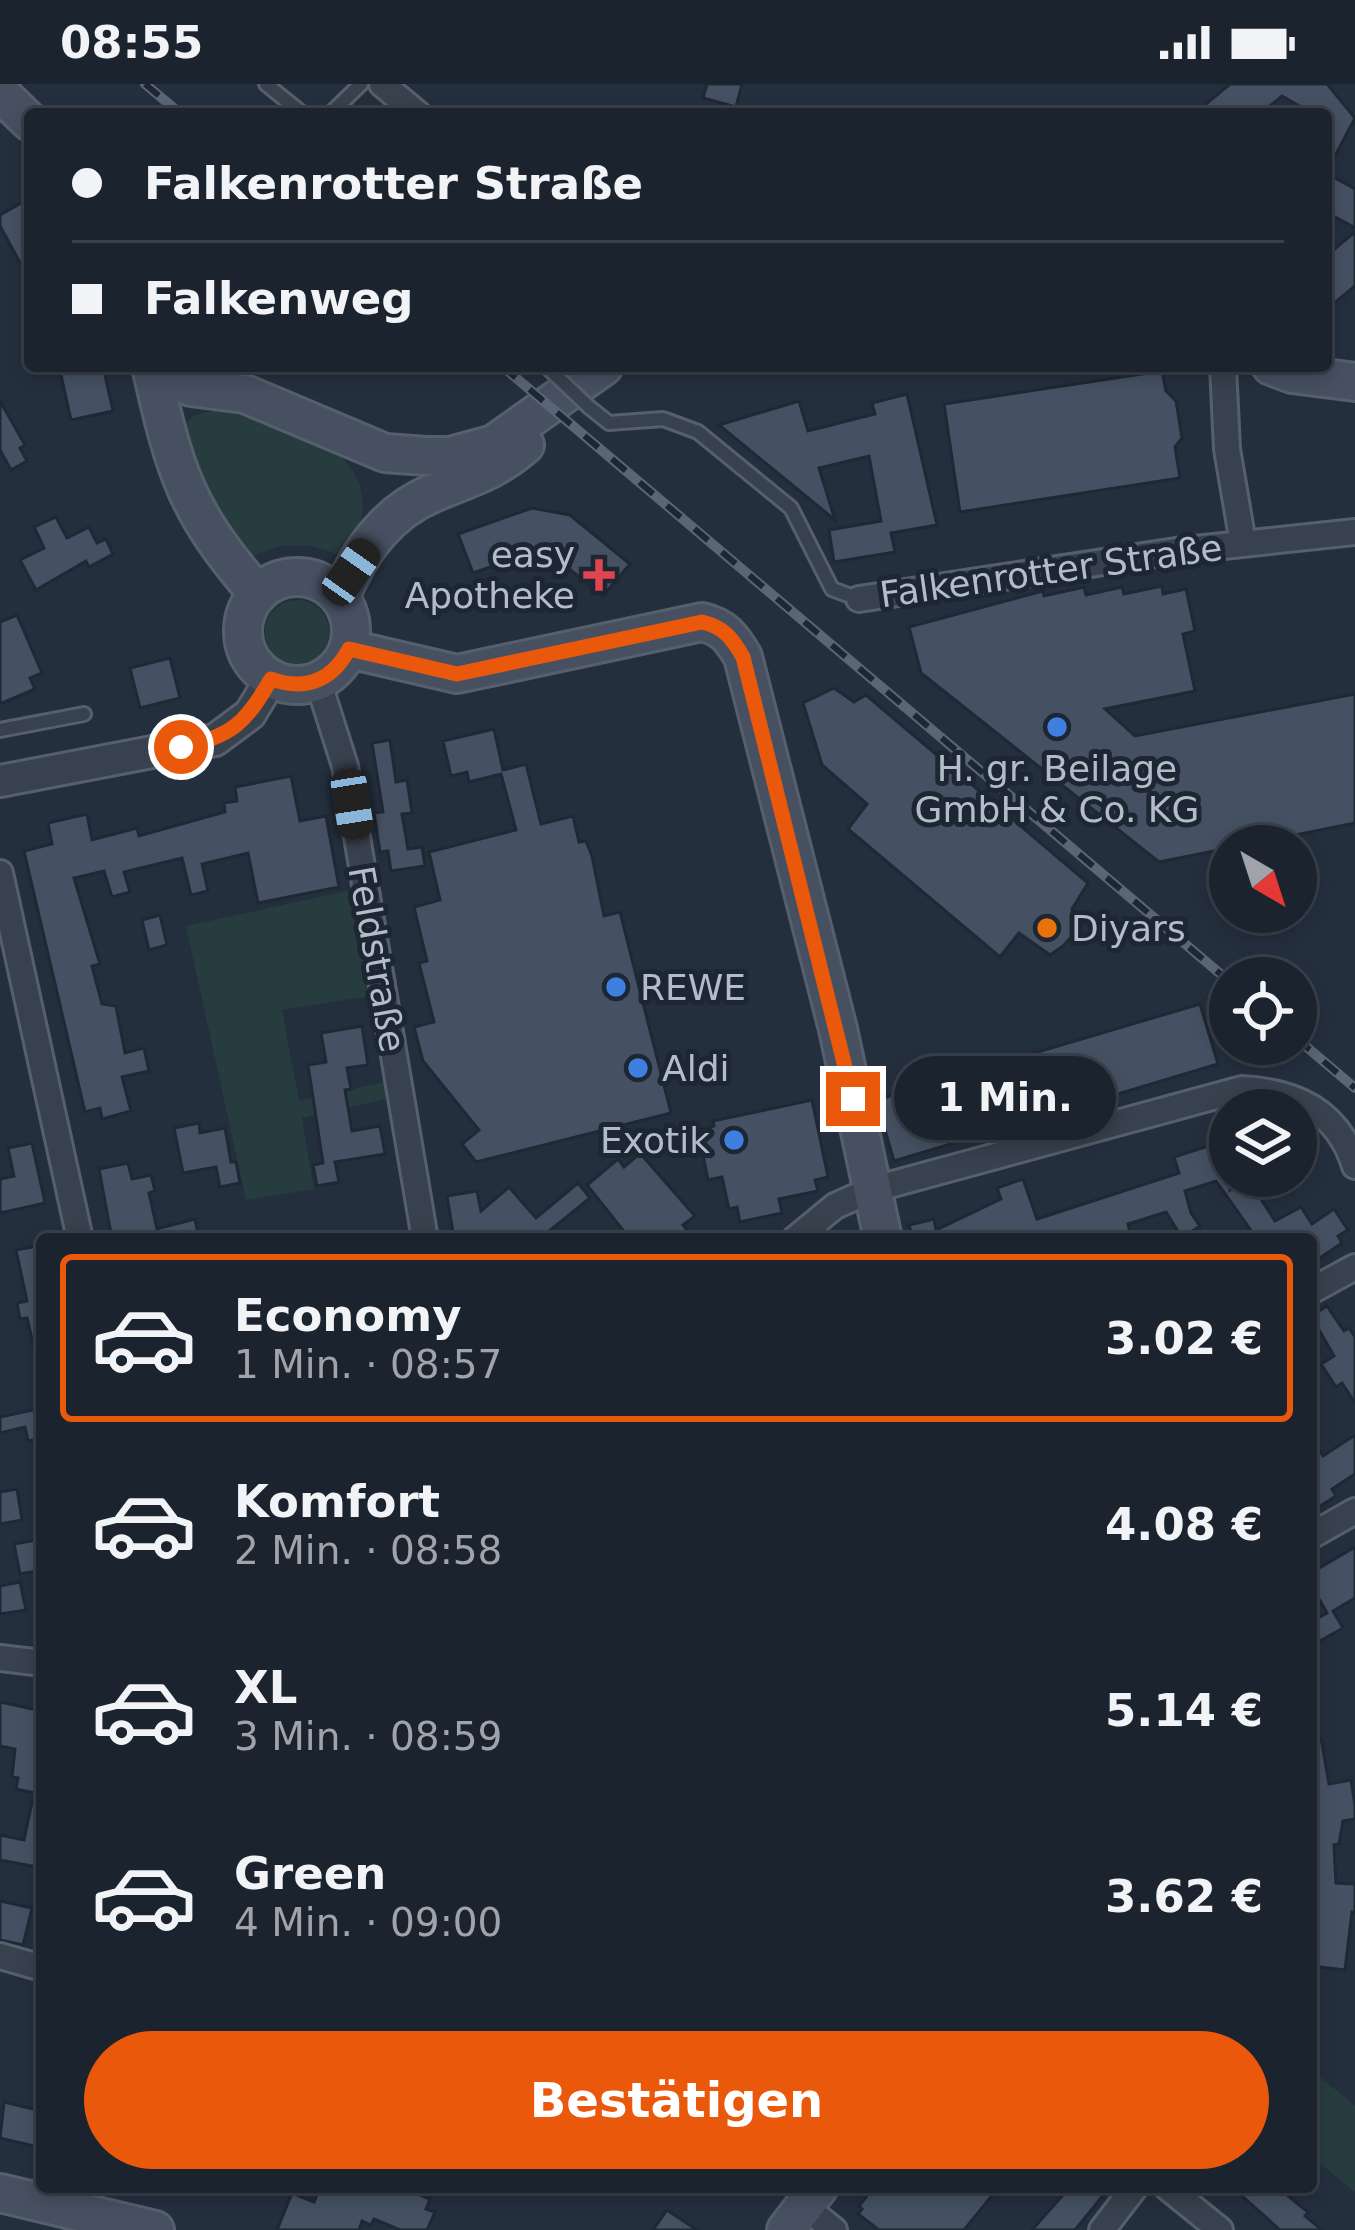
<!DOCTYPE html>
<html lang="de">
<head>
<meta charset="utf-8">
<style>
	:root { --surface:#1b232e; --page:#242b36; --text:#f1f3f6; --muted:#a0a4aa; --line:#39404a; --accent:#ea580c }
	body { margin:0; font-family:"DejaVu Sans",sans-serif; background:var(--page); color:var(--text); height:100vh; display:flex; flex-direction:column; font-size:45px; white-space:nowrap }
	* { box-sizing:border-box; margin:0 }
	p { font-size:39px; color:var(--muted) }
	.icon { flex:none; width:66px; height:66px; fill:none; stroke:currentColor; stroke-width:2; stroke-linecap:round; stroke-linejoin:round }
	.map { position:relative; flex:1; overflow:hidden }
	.sheet { position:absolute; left:36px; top:1149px; width:1281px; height:960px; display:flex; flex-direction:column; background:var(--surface); border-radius:12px; box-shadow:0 6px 18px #0003,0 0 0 3px var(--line) }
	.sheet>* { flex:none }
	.banner { position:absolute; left:24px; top:24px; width:1308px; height:264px; border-radius:12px; box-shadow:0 6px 18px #0003,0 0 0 3px var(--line); display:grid; align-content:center; height:264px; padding:0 48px; background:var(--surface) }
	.needle { width:78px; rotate:141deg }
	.controls { position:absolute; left:1209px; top:741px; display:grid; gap:24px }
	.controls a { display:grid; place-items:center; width:108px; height:108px; border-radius:50%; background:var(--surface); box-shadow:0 6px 18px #0003,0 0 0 3px var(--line); font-size:60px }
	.end { position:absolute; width:54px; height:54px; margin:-27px; border:15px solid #ea580c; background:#fff; box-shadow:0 0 0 6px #fff }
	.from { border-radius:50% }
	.bubble { position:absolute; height:84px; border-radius:42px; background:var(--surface); box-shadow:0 6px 18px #0003,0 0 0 3px var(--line); font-size:39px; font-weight:800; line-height:84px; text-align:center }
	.car { position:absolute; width:36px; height:72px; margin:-36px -18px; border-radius:15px; box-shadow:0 0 9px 3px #0007; background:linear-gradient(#222 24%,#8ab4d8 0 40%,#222 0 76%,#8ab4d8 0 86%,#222 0) }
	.banner b { display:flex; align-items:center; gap:42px; height:114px; font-size:45px }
	.banner b+b { border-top:3px solid var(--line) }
	.banner i { width:30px; height:30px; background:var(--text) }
	ul { padding:21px 0 0; list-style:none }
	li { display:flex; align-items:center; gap:36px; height:168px; margin:0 24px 18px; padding:0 24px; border:6px solid transparent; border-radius:12px }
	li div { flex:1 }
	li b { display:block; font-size:45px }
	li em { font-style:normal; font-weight:800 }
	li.on { border-color:var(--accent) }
	li>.icon { width:108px; height:108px; stroke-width:1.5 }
	.cta { display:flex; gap:24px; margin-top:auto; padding:24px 48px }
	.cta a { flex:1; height:138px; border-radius:72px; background:var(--accent); color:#fff; font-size:48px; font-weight:800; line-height:138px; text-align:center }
	.status { display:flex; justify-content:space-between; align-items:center; height:84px; padding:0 60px; background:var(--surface); direction:ltr }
	.status svg { height:33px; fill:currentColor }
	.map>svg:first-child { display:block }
	.green { fill:#263c3f }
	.building { fill:#455162; stroke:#1f2835; stroke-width:3 }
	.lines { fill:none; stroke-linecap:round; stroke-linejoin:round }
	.service-casing { stroke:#565f6c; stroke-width:18 }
	.minor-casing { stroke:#565f6c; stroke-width:30 }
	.tertiary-casing { stroke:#565f6c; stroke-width:36 }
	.secondary-casing { stroke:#565f6c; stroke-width:42 }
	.service { stroke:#38414e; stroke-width:12 }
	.minor { stroke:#38414e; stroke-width:24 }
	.tertiary { stroke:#38414e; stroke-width:30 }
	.secondary { stroke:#465061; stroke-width:36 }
	.rail-casing { stroke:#5a6575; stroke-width:10 }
	.rail { stroke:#1d2633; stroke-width:6; stroke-dasharray:18; stroke-linecap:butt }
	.service-bridge-casing { stroke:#565f6c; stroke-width:18; stroke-linecap:butt }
	.service-bridge { stroke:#38414e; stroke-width:12 }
	.route { stroke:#ea580c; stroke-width:15 }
	.health-dot { fill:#e0444e; stroke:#1d2633; stroke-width:4.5 }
	.shop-dot { fill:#3f7fe0; stroke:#1d2633; stroke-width:4.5 }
	.food-dot { fill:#e8710a; stroke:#1d2633; stroke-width:4.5 }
	.labels { text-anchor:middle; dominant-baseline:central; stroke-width:10; stroke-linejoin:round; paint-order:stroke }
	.poi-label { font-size:36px; fill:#b4bcc9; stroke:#1d2633; text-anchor:start }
	.street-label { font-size:36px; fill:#b4bcc9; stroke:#1d2633 }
</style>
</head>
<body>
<div class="status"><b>08:55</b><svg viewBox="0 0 49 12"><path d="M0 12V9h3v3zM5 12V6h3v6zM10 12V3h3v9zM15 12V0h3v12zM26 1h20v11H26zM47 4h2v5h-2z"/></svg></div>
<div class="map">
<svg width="1355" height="2146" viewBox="0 0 1355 2146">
	<rect width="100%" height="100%" fill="#242f3e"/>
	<g class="green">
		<path d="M220,326C300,338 405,376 345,474C312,458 280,456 248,475C232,454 169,364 185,340C193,329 208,328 220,326Z"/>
		<circle cx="297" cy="548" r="32"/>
		<path d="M365,803L383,910L282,926L299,1017L385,998L387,1015L302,1034L314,1105L246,1116L186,842Z"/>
		<path d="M1317,1991L1355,2021V2108L1311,2072V1997Z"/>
	</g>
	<g class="building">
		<path d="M707,0H742L736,23L703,14Z"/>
		<path d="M1230,0H1327L1355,34L1326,89L1355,105V144L1326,128V30H1313L1282,12L1260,30H1194Z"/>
		<path d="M30,114V197L0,142V131Z"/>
		<path d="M1355,148V202L1326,226V172Z"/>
		<path d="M59,282H103L113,327L71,336Z"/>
		<path d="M1162,287L1166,307L1176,317L1182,354L1175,363L1180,394L960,428L944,320Z"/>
		<path d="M907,310L937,441L891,449L895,468L834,478L829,446L881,437L869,372L819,384L835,436L719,341L799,317L808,347L875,330L872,319Z"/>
		<path d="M0,317L25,361L20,364L27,377L11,386L0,366Z"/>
		<path d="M532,424L570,431L630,480L603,512L548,468L527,464L526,471L473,489L458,450Z"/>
		<path d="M56,433L67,454L89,443L97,459L106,455L113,470L89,483L86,477L36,506L20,476L44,464L34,443Z"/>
		<path d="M1162,502L1163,510L1186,505L1195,547L1183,550L1195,607L1105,625L1135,652L1355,610V739L1159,778L921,589L909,543L1043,507L1044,512L1084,503L1086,511L1122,503L1124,510Z"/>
		<path d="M17,531L42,589L30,594L35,605L0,620V538Z"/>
		<path d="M170,574L180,614L140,624L130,584Z"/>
		<path d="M834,604L854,618L866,611L1088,799L1072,825L1077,847L1063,862L1050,871L1019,849L1000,873L848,745L867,720L822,681L803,619Z"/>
		<path d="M494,645L503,686L526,680L541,740L573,732L579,758L586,757L592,772L604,832L620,828L671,1029L476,1078L462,1060L479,1046L423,977L414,943L434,938L419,879L427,877L414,823L440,816L429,768L516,746L501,690L469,698L467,688L451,692L443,657Z"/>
		<path d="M390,656L396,698L407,696L412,729L402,730L408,765L422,763L425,782L391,787L388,767L380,768L374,729L383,728L372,659Z"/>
		<path d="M291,692L300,737L326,732L339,803L258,819L248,769L202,780L208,807L191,811L182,774L124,788L130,808L112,813L104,787L74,794L100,880L92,882L102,920L116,922L125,969L144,964L149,987L122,993L131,1027L102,1035L100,1024L85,1028L24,767L52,760L48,739L87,730L92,756L137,744L139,752L225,728L224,719L237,717L235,703Z"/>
		<path d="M160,831L167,861L149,866L142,836Z"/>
		<path d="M1200,920L1218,980L894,1077L876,1016Z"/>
		<path d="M362,942L368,981L347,984L351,1005L345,1006L352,1047L380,1042L385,1070L335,1078L339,1098L317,1102L313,1081L323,1079L308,981L326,978L321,949Z"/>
		<path d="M812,1016L828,1093L815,1096L818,1107L779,1115L782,1129L740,1138L737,1123L729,1125L722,1093L708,1096L698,1046L714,1042L713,1037Z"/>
		<path d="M199,1039L200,1049L225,1044L231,1078H236L240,1099L220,1103L216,1083L183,1089L174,1044Z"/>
		<path d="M1230,1055V1106L1248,1095L1275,1137L1301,1123L1312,1140L1334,1125L1348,1146L1338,1152L1342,1159L1317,1176L1311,1168V1155H1252L1255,1152L1216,1097L1185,1107L1191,1129L1200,1142L1182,1154L1166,1128L1128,1140L1132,1155H913L909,1141L934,1135L936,1146L1001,1115L997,1104L1023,1095L1037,1135L1179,1089L1174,1073Z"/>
		<path d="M32,1059L45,1119L0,1129V1095L14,1092L8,1064Z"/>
		<path d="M640,1069L695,1132L683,1141L694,1155H630L587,1101L618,1075L624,1083Z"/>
		<path d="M128,1079L132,1095L151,1091L155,1107L149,1109L157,1145L195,1135L199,1155H112L99,1085Z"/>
		<path d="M578,1099L590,1114L548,1148L553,1155H454L447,1112L477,1107L481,1127L509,1103L536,1134Z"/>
		<path d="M42,1161V1267L35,1268L27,1234L20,1235L17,1219L27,1217L16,1166Z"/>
		<path d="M1327,1222L1344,1247L1349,1244L1355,1253V1319L1342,1299L1336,1303L1321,1280L1334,1272L1311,1232Z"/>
		<path d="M42,1324V1354L28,1357L25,1343L0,1349V1333Z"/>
		<path d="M1355,1351V1390L1332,1405L1336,1412L1311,1428V1352L1323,1372Z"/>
		<path d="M17,1405L22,1436L0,1440V1408Z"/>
		<path d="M42,1455V1486L20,1490L14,1460Z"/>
		<path d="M1355,1463V1514L1333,1527L1343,1544L1311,1562V1538L1327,1529L1311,1501V1489Z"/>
		<path d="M20,1498L26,1526L0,1530V1502Z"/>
		<path d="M0,1618L42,1627V1784L0,1776V1751L24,1756L34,1709L16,1705L18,1694L12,1693L15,1665L0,1662Z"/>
		<path d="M1311,1654H1321L1329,1700L1351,1696L1355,1721V1735L1343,1737L1339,1760L1334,1761L1336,1799L1355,1800V1829L1352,1828L1345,1886L1311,1882Z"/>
		<path d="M0,1817L32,1824L23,1861L0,1856Z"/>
		<path d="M4,2018L42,2027V2064L0,2054Z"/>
		<path d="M320,2103H401L430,2115L426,2125L435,2128L427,2146H400L374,2135L371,2141L362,2137L359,2146H277L292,2109L314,2118Z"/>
		<path d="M874,2103H999L964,2146H879L858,2130L862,2125L859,2122Z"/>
		<path d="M1070,2103H1110L1075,2146H1032Z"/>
		<path d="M1232,2103H1277L1308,2128L1305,2132L1322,2146H1280Z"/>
		<path d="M667,2126L697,2146H653Z"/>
	</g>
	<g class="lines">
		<g class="service-casing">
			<g id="service">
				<path d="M266,0L303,30"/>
				<path d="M330,30L361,0"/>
				<path d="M589,323L609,339L663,335L698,348L791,424L832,505L859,515"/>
				<path d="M0,646L84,630"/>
			</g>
		</g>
		<g class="minor-casing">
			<g id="minor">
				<path d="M382,0L418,30"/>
				<path d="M1223,282L1227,365L1243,459"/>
				<path d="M859,515L1176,467L1355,448"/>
				<path d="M318,597L345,682L425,1155"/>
				<path d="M0,789L80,1155"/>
				<path d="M795,1155L835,1122L871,1106L1242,1005C1296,1008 1338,1027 1355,1082"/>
				<path d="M1311,1207L1355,1183"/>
				<path d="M1311,1452L1355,1427"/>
				<path d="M0,1574L42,1579"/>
				<path d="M0,1872L42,1884"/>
				<path d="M1167,2103L1220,2146"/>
				<path d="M804,2122L834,2146"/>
				<path d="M1102,2146L1135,2103"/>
			</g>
		</g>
		<g class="tertiary-casing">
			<path id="tertiary" d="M0,697L215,656L250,630L271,595"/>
		</g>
		<g class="secondary-casing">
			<g id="secondary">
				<path d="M0,9L30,38"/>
				<path d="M151,282C175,388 185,426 258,510"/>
				<path d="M1271,282L1292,290L1355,298"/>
				<path d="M152,287L191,303L245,310L385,369L426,372H450L494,360L604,282"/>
				<circle cx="297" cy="547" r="54"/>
				<path d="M340,514C358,469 387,428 433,409C469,394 494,388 525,361"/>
				<path d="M349,565L457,590L702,538C724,543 732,554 743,573L838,945L883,1155"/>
				<path d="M0,2109L155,2146"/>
				<path d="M786,2146L819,2103"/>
			</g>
		</g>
		<use href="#service" class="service"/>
		<use href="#minor" class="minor"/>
		<use href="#tertiary" class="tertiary"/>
		<use href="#secondary" class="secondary"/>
		<g class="rail-casing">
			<g id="rail">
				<path d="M145,0L181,30"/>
				<path d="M502,282L1230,898"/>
				<path d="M1296,954L1355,1004"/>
			</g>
		</g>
		<use href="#rail" class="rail"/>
		<g class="service-bridge-casing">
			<path id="service-bridge" d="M549,285L589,323"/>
		</g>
		<use href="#service-bridge" class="service-bridge"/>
	</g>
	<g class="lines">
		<path class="route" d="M181,663C231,653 246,639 271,595C305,607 332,597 349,565L457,590L702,538C724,543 732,554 743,573L853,1015"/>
	</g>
	<path class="health-dot" d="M593 473h12v12h12v12h-12v12h-12v-12h-12v-12h12z"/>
	<g class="shop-dot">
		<circle cx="1057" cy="643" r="12"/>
		<circle cx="616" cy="903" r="12"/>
		<circle cx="638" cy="984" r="12"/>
		<circle cx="734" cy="1056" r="12"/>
	</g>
	<circle class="food-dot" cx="1047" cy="844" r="12"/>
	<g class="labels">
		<g class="poi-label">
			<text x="575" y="470" text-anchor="end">easy<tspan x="575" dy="41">Apotheke</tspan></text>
			<text x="1057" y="684" text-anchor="middle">H. gr. Beilage<tspan x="1057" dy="41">GmbH &amp; Co. KG</tspan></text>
			<text x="1071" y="844">Diyars</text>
			<text x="640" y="903">REWE</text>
			<text x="662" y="984">Aldi</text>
			<text x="710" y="1056" text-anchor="end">Exotik</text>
		</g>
		<g class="street-label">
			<text transform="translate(1051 487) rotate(-8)">Falkenrotter Straße</text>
			<text transform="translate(377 875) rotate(80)">Feldstraße</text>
		</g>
	</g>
</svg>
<div class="controls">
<a><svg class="needle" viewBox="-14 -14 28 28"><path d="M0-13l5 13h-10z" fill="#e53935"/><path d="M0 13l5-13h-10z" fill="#a0a4aa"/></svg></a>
<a><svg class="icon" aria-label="locate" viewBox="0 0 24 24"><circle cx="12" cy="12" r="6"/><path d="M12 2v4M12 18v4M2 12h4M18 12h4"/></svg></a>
<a><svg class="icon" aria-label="layers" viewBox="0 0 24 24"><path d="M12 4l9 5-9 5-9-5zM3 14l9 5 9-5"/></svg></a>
</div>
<i class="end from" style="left:181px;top:663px"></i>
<i class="end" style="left:853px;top:1015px"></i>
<div class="bubble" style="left:894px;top:972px;width:222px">1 Min.</div>
<i class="car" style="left:351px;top:488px;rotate:35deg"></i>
<i class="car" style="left:352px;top:720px;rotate:171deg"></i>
<div class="banner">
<b><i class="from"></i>Falkenrotter Straße</b>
<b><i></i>Falkenweg</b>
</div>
<section class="sheet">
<ul>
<li class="on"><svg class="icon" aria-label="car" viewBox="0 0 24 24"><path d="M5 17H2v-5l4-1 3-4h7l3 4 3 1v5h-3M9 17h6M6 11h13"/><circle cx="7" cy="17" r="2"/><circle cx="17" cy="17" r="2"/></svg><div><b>Economy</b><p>1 Min. · 08:57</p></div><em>3.02 €</em></li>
<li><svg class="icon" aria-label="car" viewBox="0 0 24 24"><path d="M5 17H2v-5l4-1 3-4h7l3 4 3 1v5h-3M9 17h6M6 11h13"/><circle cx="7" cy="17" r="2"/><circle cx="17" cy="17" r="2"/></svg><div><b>Komfort</b><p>2 Min. · 08:58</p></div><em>4.08 €</em></li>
<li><svg class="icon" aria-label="car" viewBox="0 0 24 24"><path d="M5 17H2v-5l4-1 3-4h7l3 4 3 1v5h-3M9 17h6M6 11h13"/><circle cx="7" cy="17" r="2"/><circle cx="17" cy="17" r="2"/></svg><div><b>XL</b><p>3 Min. · 08:59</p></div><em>5.14 €</em></li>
<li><svg class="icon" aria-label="car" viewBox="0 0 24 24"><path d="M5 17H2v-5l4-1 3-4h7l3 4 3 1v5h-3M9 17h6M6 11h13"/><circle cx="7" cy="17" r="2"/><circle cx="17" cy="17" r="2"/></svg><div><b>Green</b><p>4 Min. · 09:00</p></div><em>3.62 €</em></li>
</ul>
<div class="cta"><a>Bestätigen</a></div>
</section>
</div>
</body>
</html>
